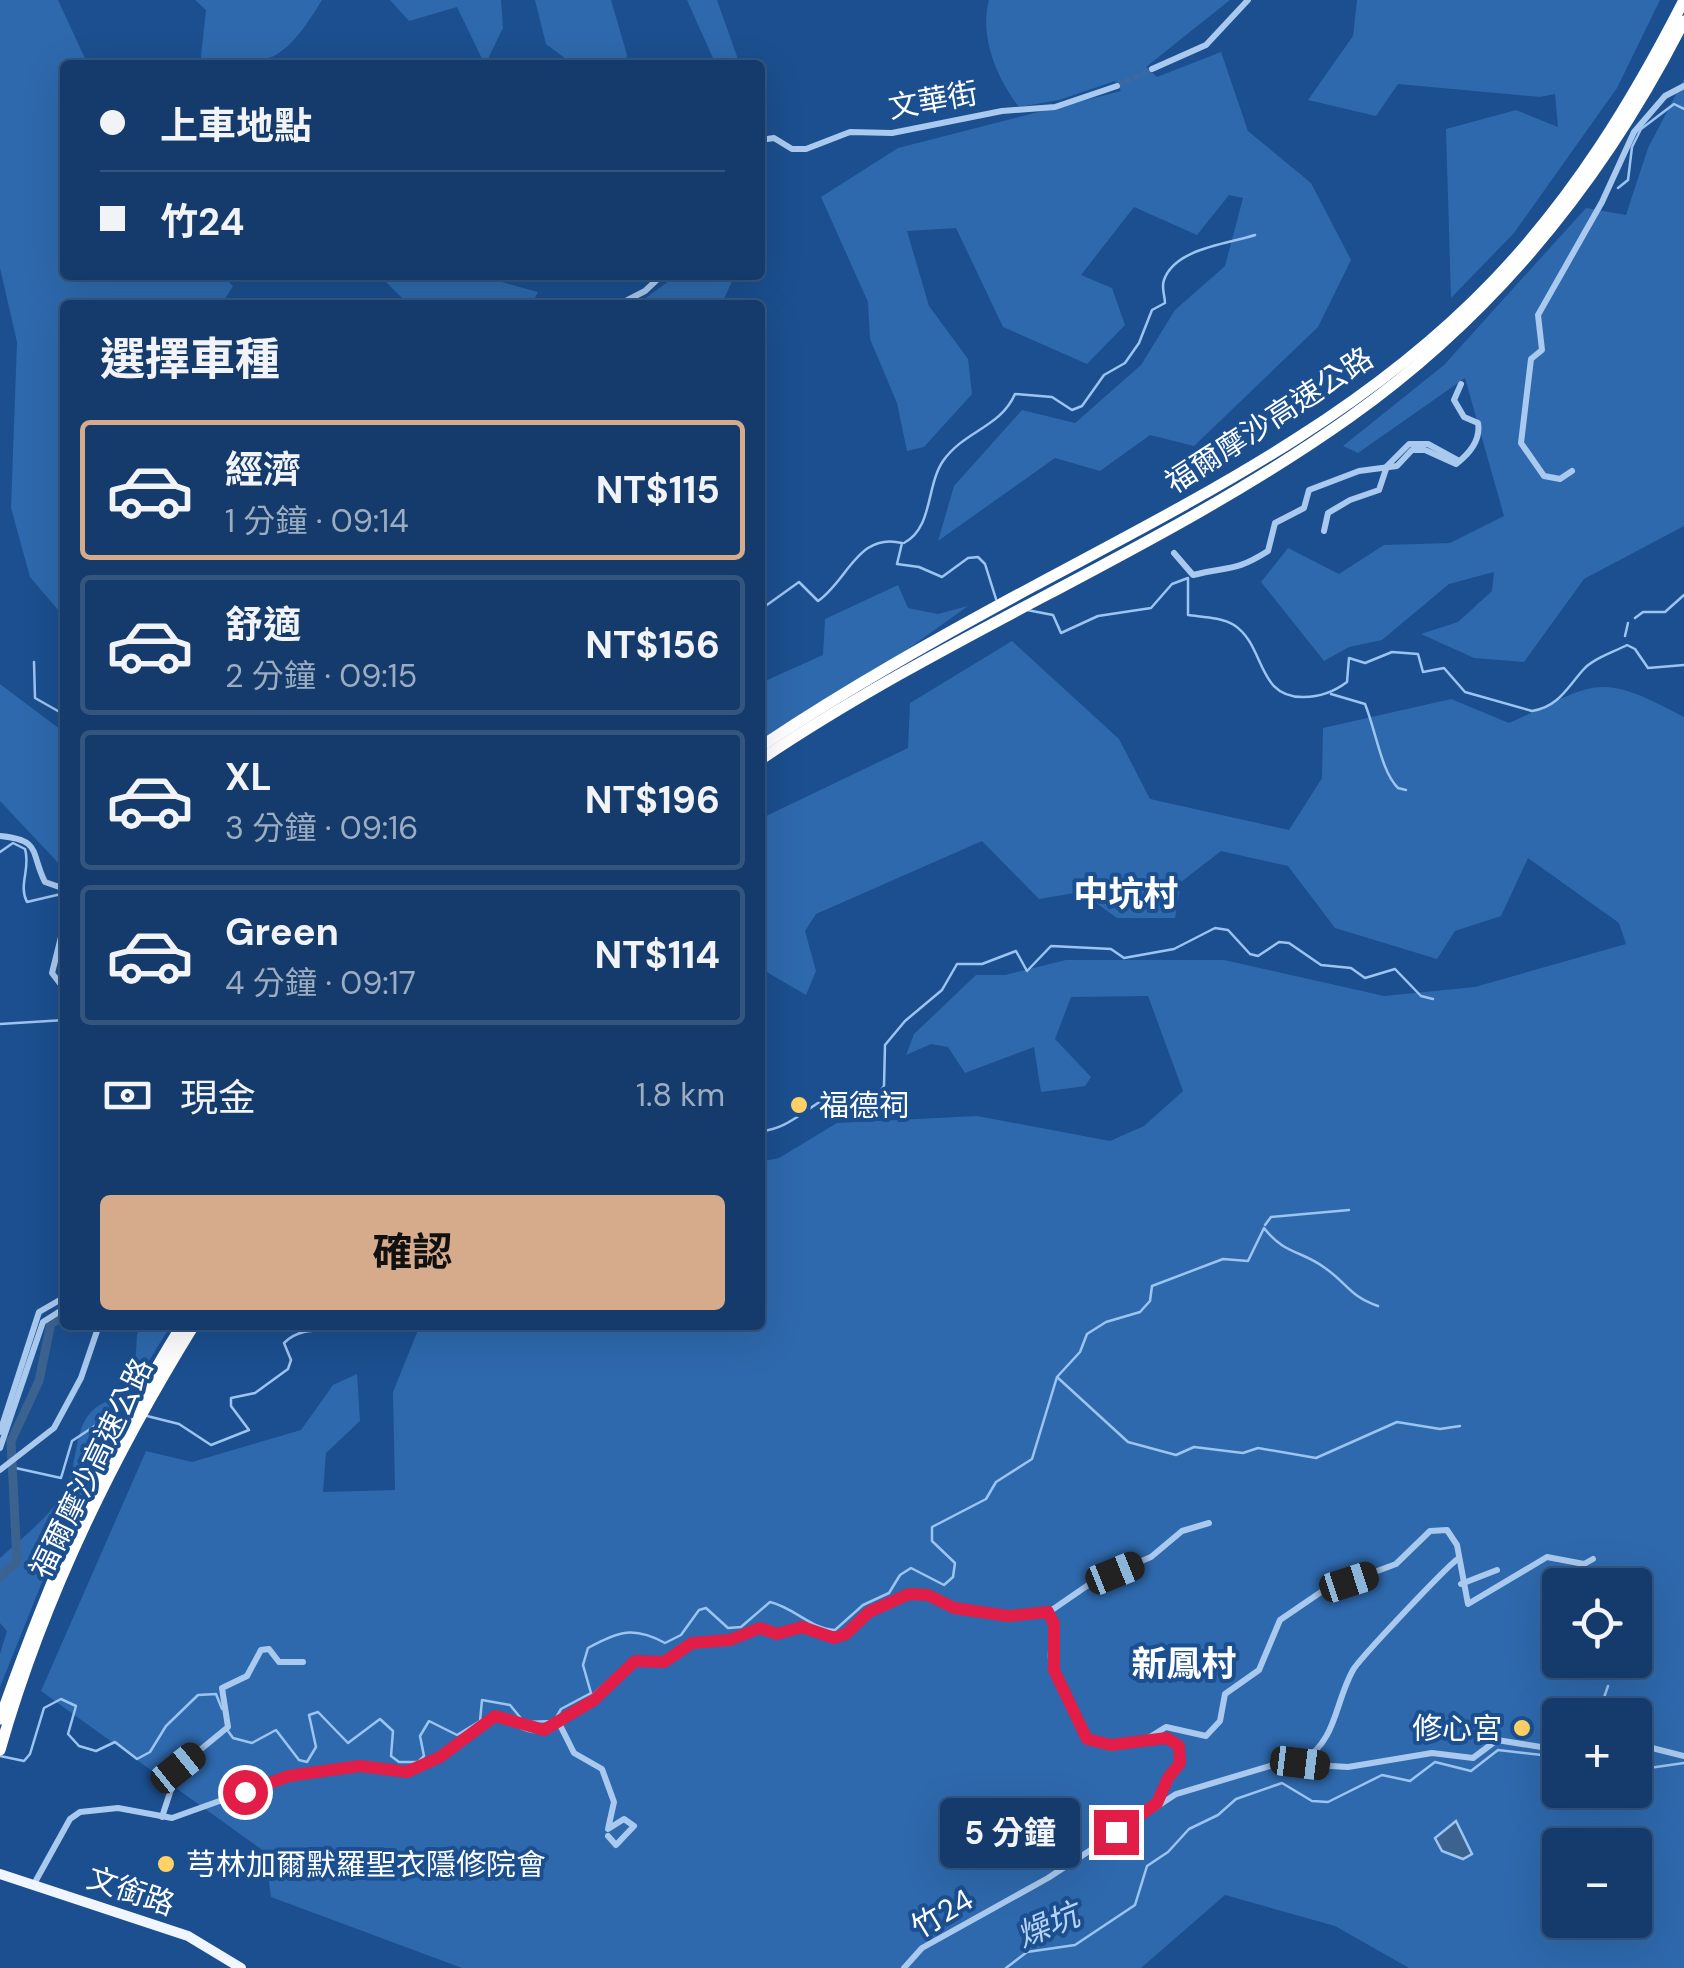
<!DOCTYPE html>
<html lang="zh-TW">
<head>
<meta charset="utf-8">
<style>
	:root { --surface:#143b6b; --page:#1d4271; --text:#f1f3f6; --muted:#9dadc1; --line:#33557e; --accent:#d6ab8b }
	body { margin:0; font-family:"DM Sans","Noto Sans TC",sans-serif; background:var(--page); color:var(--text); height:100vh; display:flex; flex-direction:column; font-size:38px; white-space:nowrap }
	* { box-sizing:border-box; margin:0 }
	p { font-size:32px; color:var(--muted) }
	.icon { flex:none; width:55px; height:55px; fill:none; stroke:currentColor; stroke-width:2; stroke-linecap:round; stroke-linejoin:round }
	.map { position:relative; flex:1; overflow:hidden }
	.side { position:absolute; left:60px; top:300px; width:705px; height:1030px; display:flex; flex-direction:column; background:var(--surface); border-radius:10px; box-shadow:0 10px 40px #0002,0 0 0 2px var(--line) }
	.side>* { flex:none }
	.guide { position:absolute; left:60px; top:60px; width:705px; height:220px; border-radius:10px; box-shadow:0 10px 40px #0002,0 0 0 2px var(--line); display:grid; align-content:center; height:220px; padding:0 40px; background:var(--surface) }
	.controls { position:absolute; left:1542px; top:1568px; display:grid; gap:20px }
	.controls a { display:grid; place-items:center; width:110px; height:110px; border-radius:10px; background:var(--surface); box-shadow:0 10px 40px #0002,0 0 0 2px var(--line); font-size:50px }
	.end { position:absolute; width:45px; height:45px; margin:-22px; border:12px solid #e11d48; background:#fff; box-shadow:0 0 0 5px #fff }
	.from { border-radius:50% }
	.bubble { position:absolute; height:70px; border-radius:10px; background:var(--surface); box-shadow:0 10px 40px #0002,0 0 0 2px var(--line); font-size:32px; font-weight:700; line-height:70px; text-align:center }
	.car { position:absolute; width:30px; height:60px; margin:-30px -15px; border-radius:12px; box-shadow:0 0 8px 2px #0007; background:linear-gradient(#222 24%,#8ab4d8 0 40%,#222 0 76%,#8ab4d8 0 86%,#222 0) }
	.guide b { display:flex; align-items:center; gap:35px; height:95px; font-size:38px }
	.guide b+b { border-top:2px solid var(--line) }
	.guide i { width:25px; height:25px; background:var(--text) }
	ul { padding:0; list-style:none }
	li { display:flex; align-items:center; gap:30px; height:140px; margin:0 20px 15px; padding:0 20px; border:5px solid var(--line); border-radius:10px }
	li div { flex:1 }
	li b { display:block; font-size:38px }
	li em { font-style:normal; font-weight:700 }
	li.on { border-color:var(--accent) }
	li>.icon { width:90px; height:90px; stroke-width:1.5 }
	h2 { padding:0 40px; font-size:45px; line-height:120px }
	.pay { display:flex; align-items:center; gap:25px; height:110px; padding:0 40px; font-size:38px }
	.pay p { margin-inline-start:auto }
	.button { display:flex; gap:20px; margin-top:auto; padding:20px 40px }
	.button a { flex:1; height:115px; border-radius:10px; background:var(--accent); color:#111; font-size:40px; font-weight:700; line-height:115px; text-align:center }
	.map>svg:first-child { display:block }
	.green { fill:#2e69ad; fill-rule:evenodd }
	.water { fill:#3c6290; stroke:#9cc4f0; stroke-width:2.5 }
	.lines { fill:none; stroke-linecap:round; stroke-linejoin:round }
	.stream { stroke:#9cc4f0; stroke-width:2.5 }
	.river { stroke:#3c6290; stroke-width:9 }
	.minor-tunnel { stroke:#3d69a0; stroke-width:6; stroke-dasharray:6 3; stroke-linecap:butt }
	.minor { stroke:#a9c9ee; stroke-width:6 }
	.major { stroke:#f0f6ff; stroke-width:10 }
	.highway { stroke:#fff; stroke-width:11 }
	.route { stroke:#e11d48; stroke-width:12 }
	.poi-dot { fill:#ffd166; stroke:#1b4f8f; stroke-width:4 }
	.labels { text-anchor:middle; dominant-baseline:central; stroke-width:8; stroke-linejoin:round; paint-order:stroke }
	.street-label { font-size:30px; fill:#fff; stroke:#1b4f8f }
	.poi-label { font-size:30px; fill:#fff; stroke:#1b4f8f; text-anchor:start }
	.water-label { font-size:32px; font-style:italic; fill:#b5d3f5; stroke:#1b4f8f }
	.quarter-label { font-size:35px; font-weight:bold; fill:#fff; stroke:#1b4f8f }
</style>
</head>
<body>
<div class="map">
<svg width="1684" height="1968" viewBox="0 0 1684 1968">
	<rect width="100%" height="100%" fill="#1b4f8f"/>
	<g class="green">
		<path d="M0,0H58L88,65H65V275H222L233,286L221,305H65V618L30,577L11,508L17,342L0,268Z"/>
		<path d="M195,0H322C283,63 272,65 200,65L206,10Z"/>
		<path d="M390,0H501L503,28L485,65L457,7L409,21Z"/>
		<path d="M535,0H611L627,55L625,65H574L546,44Z"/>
		<path d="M687,0H717L740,65H716Z"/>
		<path d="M989,0H1230L1146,67L1157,77L1221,52L1248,131L1311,183L1351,260L1318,327L1194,446L1150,435L1100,471L1055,458L938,541L954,486L1022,410L1075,423L1141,365L1175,310L1225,266L1243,198L1229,195L1197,235L1134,207L1081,275L1112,288L1125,325L1087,364L1003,327L956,228L907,231L929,306L968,359L972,394L924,447L907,451L897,403L870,339L868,302L821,197L898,148L1121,91L1115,81L1059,100L1019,107C997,78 979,37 989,0Z"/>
		<path d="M1357,0H1660L1617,88L1514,233L1451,298L1446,129L1516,110L1558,127L1555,94L1540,97L1398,84L1376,116L1308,100L1353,36Z"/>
		<path d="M1684,79V526L1584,579L1524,662L1474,658L1421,634L1458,622L1492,591L1494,572L1449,584L1382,640L1349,647L1324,661L1261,582L1288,548L1339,574L1384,545L1450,543L1504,516L1465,378L1358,453L1343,446L1444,365L1586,208L1626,215L1648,148Z"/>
		<path d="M379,275H490L491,279L538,292L531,305H409Z"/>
		<path d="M677,275H735L721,305H636Z"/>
		<path d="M898,585L908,608L938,614L968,606L901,654L760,740V676L765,681L823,655L825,619Z"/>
		<path d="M1012,641L1119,739L1150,799L1289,830L1322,778L1323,728L1451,699L1509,723C1596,684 1595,669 1684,717V1968H1409L1335,1926L1225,1895L1141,1968H462L271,1897L265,1852L41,1691L146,1451L192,1462L301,1430L333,1385L357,1374L360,1421L326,1453L323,1492L395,1490L393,1392L420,1325H760V1162L779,1158L837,1123L977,1116L1110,1141L1144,1126L1183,1091L1148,996L1071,997L1055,1039L1091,1077L1085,1086L1041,1092L1034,1047L965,1073L948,1047L931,1044L906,1055L914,1034L976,975H1005L1066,960H1224L1384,996L1475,987L1626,944L1619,923L1528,858L1501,916L1455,931L1437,959L1335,928L1288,866L1221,851L1181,882L1175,918H1117L1081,892L1039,899L982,841L816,914L805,931L816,971L806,995L760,968L767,902L760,895V819L908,748L910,703ZM1560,1585H1635V1660H1560ZM1560,1715H1635V1790H1560ZM1560,1845H1635V1920H1560Z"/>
		<path d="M0,684L65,733V870L0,801Z"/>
		<path d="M142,1325H171L134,1385L137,1334Z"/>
		<path d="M110,1400L117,1420L46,1572L0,1687V1654L7,1631L0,1623V1558C23,1537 52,1516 66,1487C82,1453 70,1415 110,1400Z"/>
	</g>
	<path class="water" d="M1456,1821L1472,1854L1463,1859L1442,1851L1435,1838Z"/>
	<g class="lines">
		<g class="stream">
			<path d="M1618,188L1628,180L1632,147L1641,129L1674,104L1684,109"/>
			<path d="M904,543C933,528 926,486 943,461C965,430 1000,428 1015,394L1052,397L1072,410L1082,406L1104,375L1125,363L1139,343L1152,310L1165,303C1165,295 1161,288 1164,280C1175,248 1228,244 1255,235"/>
			<path d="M760,610L799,582L818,601C848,580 858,532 902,543L897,564L919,567L942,577L968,558L978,557L985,564L996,599"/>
			<path d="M1027,610L1053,615L1061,633L1098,616L1151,608L1172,584L1188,578V615C1202,617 1221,617 1234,625C1266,646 1256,698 1304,697C1319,697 1335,691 1347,682L1349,658L1365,663L1392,652L1418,654L1423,672L1444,668L1465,692L1532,711C1558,707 1567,688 1583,670C1592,659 1614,652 1627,645L1635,649L1648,668L1684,665"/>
			<path d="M1635,618L1643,612H1665L1684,595"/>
			<path d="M1625,636L1628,623"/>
			<path d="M34,662L35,698L65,715"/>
			<path d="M1331,694L1365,704C1376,731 1381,771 1398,788L1406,790"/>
			<path d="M0,852L13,843L25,849C31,868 18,885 27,902L61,894L65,898"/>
			<path d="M64,921L65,907"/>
			<path d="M59,979L65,969"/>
			<path d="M0,1024L65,1020"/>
			<path d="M760,1131C791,1130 809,1102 839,1094L854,1106L868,1108L884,1086L885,1045L905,1021L942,990L957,964H982L1016,951L1027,971L1051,946L1111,949L1124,958L1174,949L1215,928L1228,930L1250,954L1258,956L1279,942L1289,943L1321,965L1351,968L1365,978L1395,969L1421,996L1433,999"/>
			<path d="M1265,1225L1271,1217L1349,1210"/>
			<path d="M1057,1377L1128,1442L1176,1455L1194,1447L1243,1453L1258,1448L1316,1458L1397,1422L1440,1429L1460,1426"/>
			<path d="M147,1416L179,1424L211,1445L249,1430L231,1406V1398L255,1393L288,1369L291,1360L284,1343C305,1322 333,1336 358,1325"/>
			<path d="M11,1467L61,1478L72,1441L119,1410L129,1412"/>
			<path d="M1598,1715L1608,1686"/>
			<path d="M228,1731L233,1738L252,1743L276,1730L299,1760L307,1762L316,1747L309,1715L318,1712L348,1743L380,1719L393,1731L391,1756L399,1762H418L424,1756L420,1736L429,1721L457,1735L480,1721L482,1700L510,1705L524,1722L554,1721L561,1709L591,1693L583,1665L588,1648C619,1631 634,1626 665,1643L681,1635L699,1610L706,1608L728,1628L741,1627L770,1602C795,1608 811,1629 835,1630L863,1605L889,1593L900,1575L911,1568L944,1585L953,1577L955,1563L932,1541V1527L986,1499L996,1482L1032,1459L1057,1377L1080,1352L1087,1334L1106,1322L1140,1312L1150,1301L1152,1286L1223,1259L1248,1261L1264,1228C1285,1255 1301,1250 1325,1268C1347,1283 1349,1296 1378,1306"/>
			<path d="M0,1756L24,1761L30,1754L44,1708L61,1699L76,1706L68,1734L79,1746L96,1751L115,1742L137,1759L150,1752L166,1726L198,1695L216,1694L222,1709"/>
			<path d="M1635,1770L1684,1763"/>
			<path d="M1006,1968L1027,1952L1075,1945L1135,1905L1147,1866L1168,1852L1189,1829L1218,1815L1236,1799L1282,1783L1312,1801L1328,1802L1382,1775L1410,1781L1435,1762L1471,1771L1498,1750L1560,1757"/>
		</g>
		<path class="river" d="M0,1577L17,1562L11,1441L39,1381L51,1323L65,1317"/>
		<path class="minor-tunnel" d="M1117,86L1152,69"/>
		<g class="minor">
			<path d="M1152,69L1206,45L1248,0"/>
			<path d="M760,140L774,138L792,149H806L850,132L892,133L1002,111L1055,107L1117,86"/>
			<path d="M618,305L645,291L662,275"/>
			<path d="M1572,471L1560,479L1544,476L1521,443L1531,359L1542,350L1538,315L1602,202L1634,132L1665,96L1684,86"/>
			<path d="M1324,531L1328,513L1350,500L1379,490L1387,466L1409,444H1428L1459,461"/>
			<path d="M1174,553L1193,575C1229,566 1235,572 1268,551L1275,523L1304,508L1309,490L1359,471L1397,466L1412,450H1425L1456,464C1469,454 1481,440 1478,423L1464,417L1454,400L1461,384"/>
			<path d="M0,836C42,840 30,852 45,882L65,889"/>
			<path d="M65,921L52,973L65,990"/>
			<path d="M0,1432L39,1312L65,1297"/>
			<path d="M0,1448L43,1322L65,1308"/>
			<path d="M0,1470L54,1428L81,1378L99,1325"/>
			<path d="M1461,1584L1497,1570"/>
			<path d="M1049,1612L1094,1581L1151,1557L1182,1531L1209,1523"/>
			<path d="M559,1723L574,1753L602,1769L614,1802L608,1829L624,1819L634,1826L616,1845L608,1836"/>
			<path d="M1145,1740L1166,1727L1206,1736L1220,1721L1225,1694L1259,1670L1280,1620L1321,1592L1396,1564L1430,1531L1447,1530L1457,1545L1468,1604L1547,1557L1584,1564L1593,1559"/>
			<path d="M1635,1753L1652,1748L1684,1756"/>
			<path d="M1302,1762C1338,1738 1334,1704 1353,1670C1360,1658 1449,1564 1459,1558"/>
			<path d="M162,1817L178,1768L228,1727L222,1688L247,1676L261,1650L269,1649L279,1662H303"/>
			<path d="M34,1884L70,1819L80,1812L118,1808L172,1818L289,1776L366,1766L407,1771L439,1757L495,1715C507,1719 520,1728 532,1730C562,1735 610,1677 635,1661L663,1662L692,1643L730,1640L760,1628L777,1634L802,1627L834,1638L847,1634L869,1611L909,1595H928L954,1608L1008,1617L1049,1612C1059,1628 1049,1641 1051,1659C1053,1678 1076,1722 1087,1739L1111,1745L1167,1737L1179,1746L1180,1763L1157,1803"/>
			<path d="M904,1968L922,1948L1048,1878L1176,1794L1280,1763L1348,1767L1432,1753L1473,1758L1497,1740L1560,1750"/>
		</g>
		<path class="major" d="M0,1874L188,1936L241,1968"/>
		<g class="highway">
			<path d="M760,747C848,688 941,636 1034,586C1196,499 1364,416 1493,281C1573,198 1632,102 1684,0"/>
			<path d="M760,760C949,632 1164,549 1350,417C1495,314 1604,179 1684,21"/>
			<path d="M0,1719C49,1581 105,1449 182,1325"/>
			<path d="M0,1750C42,1602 113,1456 194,1325"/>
		</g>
	</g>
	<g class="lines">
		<path class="route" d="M245,1792L289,1776L360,1766L407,1772L440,1757L495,1716L544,1730L594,1700L635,1661L664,1662L692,1643L730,1640L760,1628L777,1634L802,1627L834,1638L846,1634L869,1612L909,1594L928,1595L954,1608L1008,1616L1048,1612L1054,1624V1670L1087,1739L1111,1745L1167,1738L1179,1746L1180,1763L1168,1778L1157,1803L1116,1832"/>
	</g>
	<g class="poi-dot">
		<circle cx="799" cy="1105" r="10"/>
		<circle cx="1522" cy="1728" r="10"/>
		<circle cx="166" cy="1864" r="10"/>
	</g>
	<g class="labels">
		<g class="street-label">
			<text transform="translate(933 100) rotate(-10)">文華街</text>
			<text transform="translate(1269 420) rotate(-33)">福爾摩沙高速公路</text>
			<text transform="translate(91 1468) rotate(-64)">福爾摩沙高速公路</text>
			<text transform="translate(131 1891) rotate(19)">文銜路</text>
			<text transform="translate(942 1913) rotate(-31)">竹24</text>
		</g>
		<g class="poi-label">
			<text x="819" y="1105">福德祠</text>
			<text x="1502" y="1728" text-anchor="end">修心宮</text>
			<text x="186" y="1864">芎林加爾默羅聖衣隱修院會</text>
		</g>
		<g class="water-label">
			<text transform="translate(1048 1925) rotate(-22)">燥坑</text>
		</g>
		<g class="quarter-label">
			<text x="1126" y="894">中坑村</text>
			<text x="1184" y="1664">新鳳村</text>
		</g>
	</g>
</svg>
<div class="controls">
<a><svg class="icon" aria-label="locate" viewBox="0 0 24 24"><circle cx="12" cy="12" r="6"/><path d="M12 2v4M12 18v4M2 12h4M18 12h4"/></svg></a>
<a>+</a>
<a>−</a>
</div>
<i class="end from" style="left:245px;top:1792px"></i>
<i class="end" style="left:1116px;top:1832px"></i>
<div class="bubble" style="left:940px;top:1798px;width:140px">5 分鐘</div>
<i class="car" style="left:1115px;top:1573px;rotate:68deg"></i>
<i class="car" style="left:1349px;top:1582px;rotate:72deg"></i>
<i class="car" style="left:1300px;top:1763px;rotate:97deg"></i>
<i class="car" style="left:178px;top:1768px;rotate:51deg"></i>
<div class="guide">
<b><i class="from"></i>上車地點</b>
<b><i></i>竹24</b>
</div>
<section class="side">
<h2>選擇車種</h2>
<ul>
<li class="on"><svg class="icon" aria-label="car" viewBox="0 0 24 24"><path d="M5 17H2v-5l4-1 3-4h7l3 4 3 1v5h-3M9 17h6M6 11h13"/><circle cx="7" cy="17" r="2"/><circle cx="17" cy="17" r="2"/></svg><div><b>經濟</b><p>1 分鐘 · 09:14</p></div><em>NT$115</em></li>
<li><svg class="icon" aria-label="car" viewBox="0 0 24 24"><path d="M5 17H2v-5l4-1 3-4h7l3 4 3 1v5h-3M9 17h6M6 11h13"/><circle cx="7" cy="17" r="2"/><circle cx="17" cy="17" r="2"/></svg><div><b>舒適</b><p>2 分鐘 · 09:15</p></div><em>NT$156</em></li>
<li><svg class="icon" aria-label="car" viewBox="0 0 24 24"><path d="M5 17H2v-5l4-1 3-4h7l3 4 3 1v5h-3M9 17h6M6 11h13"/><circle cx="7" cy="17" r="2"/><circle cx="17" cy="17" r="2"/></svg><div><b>XL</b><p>3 分鐘 · 09:16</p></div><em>NT$196</em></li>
<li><svg class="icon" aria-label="car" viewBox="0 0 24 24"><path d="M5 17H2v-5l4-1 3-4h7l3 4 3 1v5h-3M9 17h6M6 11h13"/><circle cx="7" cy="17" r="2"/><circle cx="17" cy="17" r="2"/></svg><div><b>Green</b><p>4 分鐘 · 09:17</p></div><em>NT$114</em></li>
</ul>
<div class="pay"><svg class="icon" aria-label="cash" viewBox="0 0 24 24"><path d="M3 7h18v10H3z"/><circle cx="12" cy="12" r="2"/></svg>現金<p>1.8 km</p></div>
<div class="button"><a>確認</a></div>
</section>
</div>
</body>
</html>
